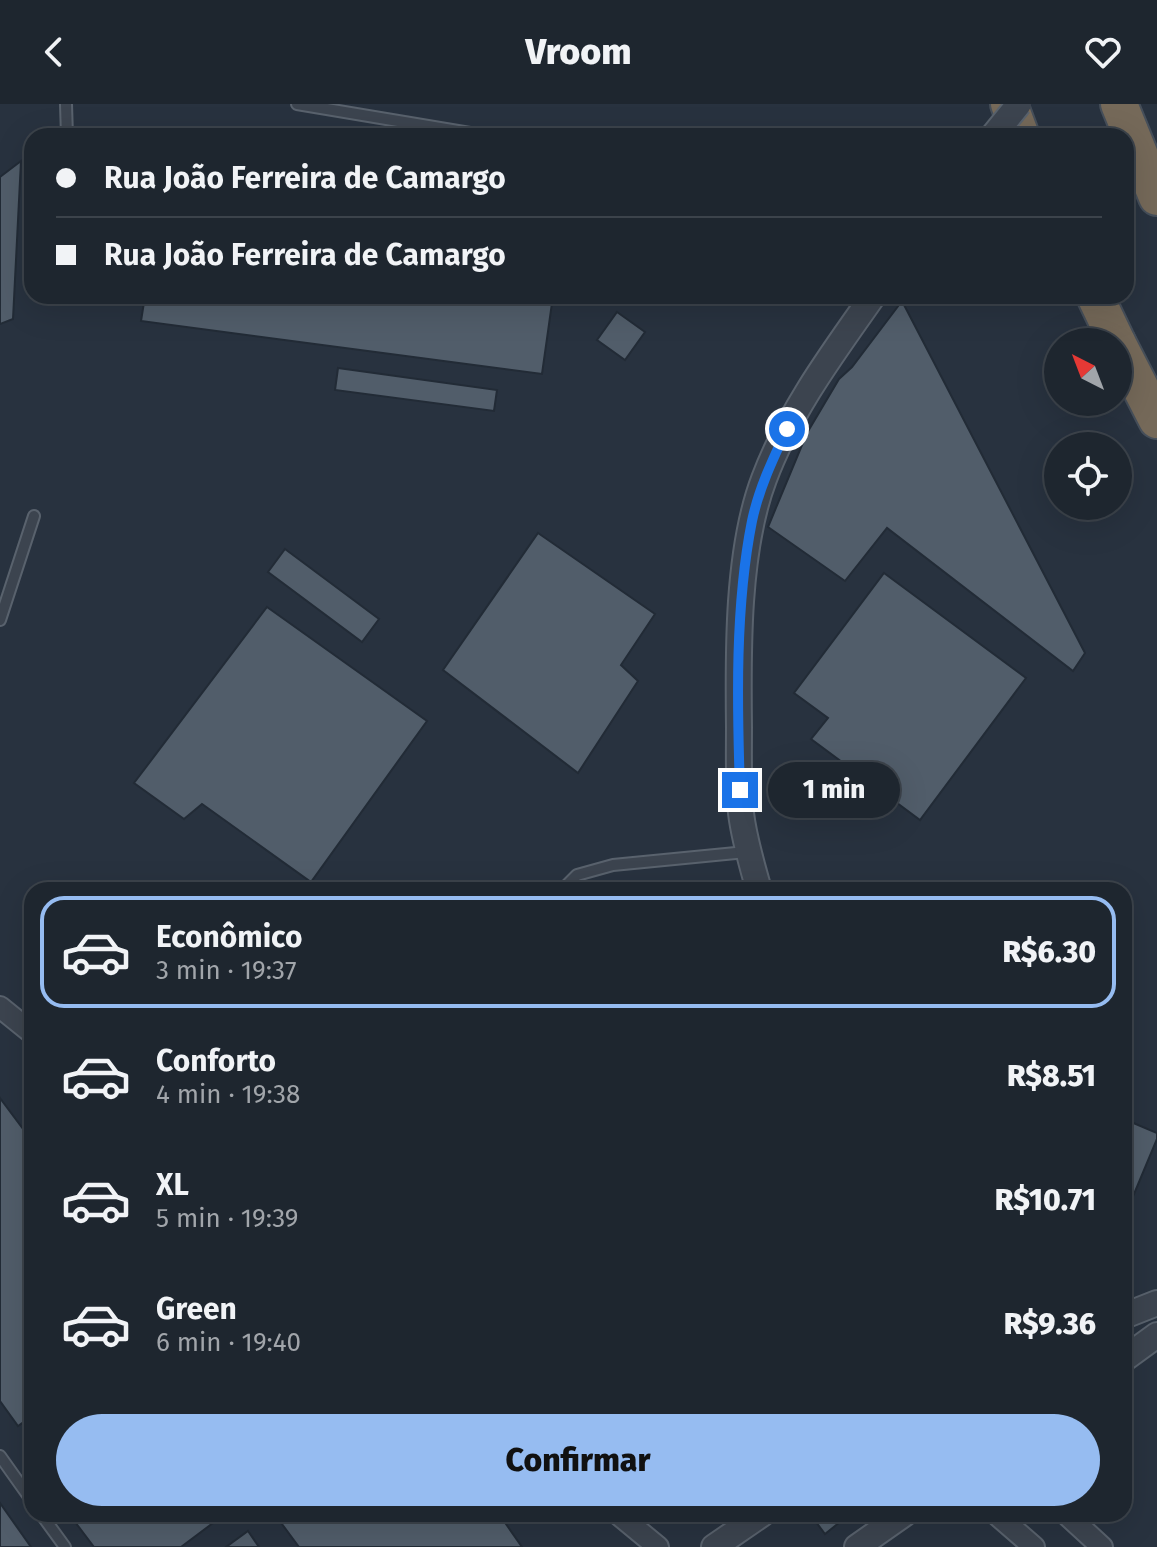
<!DOCTYPE html>
<html lang="pt">
<head>
<meta charset="utf-8">
<style>
	:root { --surface:#1e262f; --page:#2b323b; --text:#f1f3f6; --muted:#a1a5aa; --line:#3c434b; --accent:#96bcf1 }
	body { margin:0; font-family:"Fira Sans",sans-serif; background:var(--page); color:var(--text); height:100vh; display:flex; flex-direction:column; font-size:30px; white-space:nowrap }
	* { box-sizing:border-box; margin:0 }
	p { font-size:26px; color:var(--muted) }
	.icon { flex:none; width:44px; height:44px; fill:none; stroke:currentColor; stroke-width:2; stroke-linecap:round; stroke-linejoin:round }
	.map { position:relative; flex:1; overflow:hidden }
	.details { position:absolute; left:24px; top:778px; width:1108px; height:640px; display:flex; flex-direction:column; background:var(--surface); border-radius:24px; box-shadow:0 8px 32px #0002,0 0 0 2px var(--line) }
	.details>* { flex:none }
	.guide { position:absolute; left:24px; top:24px; width:1110px; height:176px; border-radius:24px; box-shadow:0 8px 32px #0002,0 0 0 2px var(--line); display:grid; align-content:center; height:176px; padding:0 32px; background:var(--surface) }
	.needle { width:52px; rotate:318deg }
	.tools { position:absolute; left:1044px; top:224px; display:grid; gap:16px }
	.tools a { display:grid; place-items:center; width:88px; height:88px; border-radius:50%; background:var(--surface); box-shadow:0 8px 32px #0002,0 0 0 2px var(--line); font-size:40px }
	.end { position:absolute; width:36px; height:36px; margin:-18px; border:10px solid #1a73e8; background:#fff; box-shadow:0 0 0 4px #fff }
	.from { border-radius:50% }
	.bubble { position:absolute; height:56px; border-radius:28px; background:var(--surface); box-shadow:0 8px 32px #0002,0 0 0 2px var(--line); font-size:26px; font-weight:800; line-height:56px; text-align:center }
	.guide b { display:flex; align-items:center; gap:28px; height:76px; font-size:30px }
	.guide b+b { border-top:2px solid var(--line) }
	.guide i { width:20px; height:20px; background:var(--text) }
	ul { padding:14px 0 0; list-style:none }
	li { display:flex; align-items:center; gap:24px; height:112px; margin:0 16px 12px; padding:0 16px; border:4px solid transparent; border-radius:24px }
	li div { flex:1 }
	li b { display:block; font-size:30px }
	li em { font-style:normal; font-weight:800 }
	li.on { border-color:var(--accent) }
	li>.icon { width:72px; height:72px; stroke-width:1.5 }
	.primary-button { display:flex; gap:16px; margin-top:auto; padding:16px 32px }
	.primary-button a { flex:1; height:92px; border-radius:48px; background:var(--accent); color:#111; font-size:32px; font-weight:800; line-height:92px; text-align:center }
	header { display:flex; justify-content:space-between; align-items:center; height:104px; padding:0 32px; background:var(--surface); font-size:36px; font-weight:800 }
	.map>svg:first-child { display:block }
	.building { fill:#515d6a; stroke:#222b36; stroke-width:2 }
	.lines { fill:none; stroke-linecap:round; stroke-linejoin:round }
	.service-casing { stroke:#59626d; stroke-width:14 }
	.minor-casing { stroke:#59626d; stroke-width:24 }
	.tertiary-casing { stroke:#59626d; stroke-width:28 }
	.motorway-casing { stroke:#464f5a; stroke-width:40 }
	.service { stroke:#3c444f; stroke-width:10 }
	.minor { stroke:#3c444f; stroke-width:20 }
	.tertiary { stroke:#3c444f; stroke-width:24 }
	.motorway { stroke:#756959; stroke-width:36 }
	.tertiary-bridge-casing { stroke:#59626d; stroke-width:28; stroke-linecap:butt }
	.tertiary-bridge { stroke:#3c444f; stroke-width:24 }
	.route { stroke:#1a73e8; stroke-width:10 }
</style>
</head>
<body>
<header><svg class="icon" aria-label="back" viewBox="0 0 24 24"><path d="M15 5l-7 7 7 7"/></svg>Vroom<svg class="icon" aria-label="heart" viewBox="0 0 24 24"><path d="M12 20l-8-8c-3-5 5-10 8-4 3-6 11-1 8 4z"/></svg></header>
<div class="map">
<svg width="1157" height="1443" viewBox="0 0 1157 1443">
	<rect width="100%" height="100%" fill="#28323f"/>
	<g class="building">
		<path d="M21,57L13,215L0,220V73Z"/>
		<path d="M145,192H553L542,270L141,217Z"/>
		<path d="M902,197L1085,549L1073,567L887,424L845,477L768,423L807,329L839,275L852,263Z"/>
		<path d="M617,208L645,228L625,256L597,236Z"/>
		<path d="M338,264L497,286L494,307L335,286Z"/>
		<path d="M538,429L655,510L621,561L638,577L578,669L443,566Z"/>
		<path d="M285,445L379,515L362,538L268,468Z"/>
		<path d="M884,469L1026,574L920,716L811,635L828,614L794,589Z"/>
		<path d="M267,503L427,617L311,778L202,700L184,715L134,679Z"/>
		<path d="M0,994L32,1037V1312L18,1322L0,1297Z"/>
		<path d="M1124,1015L1157,1029V1035L1124,1114Z"/>
		<path d="M0,1399L31,1443H0Z"/>
		<path d="M69,1410H225L181,1443H94Z"/>
		<path d="M279,1410H443L446,1414L451,1410H499L522,1443H299L276,1412Z"/>
		<path d="M810,1410H842L845,1414L825,1430Z"/>
		<path d="M248,1427L259,1443H226Z"/>
	</g>
	<g class="lines">
		<g class="service-casing">
			<g id="service">
				<path d="M66,0L67,32"/>
				<path d="M297,0L476,30"/>
				<path d="M0,516L34,412"/>
				<path d="M562,786L577,771L613,761L746,748"/>
				<path d="M0,1352L32,1397"/>
				<path d="M41,1410L65,1443"/>
			</g>
		</g>
		<g class="minor-casing">
			<g id="minor">
				<path d="M0,903L32,929"/>
				<path d="M618,1410L658,1443"/>
				<path d="M996,1410L1034,1443"/>
				<path d="M1066,1410L1102,1443"/>
			</g>
		</g>
		<g class="tertiary-casing">
			<g id="tertiary">
				<path d="M759,786C752,761 744,735 741,709C738,681 739,652 739,623C738,548 737,446 764,375C789,308 832,250 873,192"/>
				<path d="M1124,1212L1157,1199"/>
				<path d="M1124,1255L1157,1231"/>
				<path d="M714,1443L762,1410"/>
				<path d="M857,1443L904,1410"/>
			</g>
		</g>
		<g class="motorway-casing">
			<g id="motorway">
				<path d="M1009,0L1021,32"/>
				<path d="M1119,0L1157,93"/>
				<path d="M1095,192L1117,238"/>
				<path d="M1118,240L1157,316"/>
			</g>
		</g>
		<use href="#service" class="service"/>
		<use href="#minor" class="minor"/>
		<use href="#tertiary" class="tertiary"/>
		<use href="#motorway" class="motorway"/>
		<g class="tertiary-bridge-casing">
			<path id="tertiary-bridge" d="M993,32L1019,0"/>
		</g>
		<use href="#tertiary-bridge" class="tertiary-bridge"/>
	</g>
	<g class="lines">
		<path class="route" d="M740,686C737,599 735,502 752,417C759,384 773,355 787,325"/>
	</g>
</svg>
<div class="tools">
<a><svg class="needle" viewBox="-14 -14 28 28"><path d="M0-13l5 13h-10z" fill="#e53935"/><path d="M0 13l5-13h-10z" fill="#a1a5aa"/></svg></a>
<a><svg class="icon" aria-label="locate" viewBox="0 0 24 24"><circle cx="12" cy="12" r="6"/><path d="M12 2v4M12 18v4M2 12h4M18 12h4"/></svg></a>
</div>
<i class="end from" style="left:787px;top:325px"></i>
<i class="end" style="left:740px;top:686px"></i>
<div class="bubble" style="left:768px;top:658px;width:132px">1 min</div>
<div class="guide">
<b><i class="from"></i>Rua João Ferreira de Camargo</b>
<b><i></i>Rua João Ferreira de Camargo</b>
</div>
<section class="details">
<ul>
<li class="on"><svg class="icon" aria-label="car" viewBox="0 0 24 24"><path d="M5 17H2v-5l4-1 3-4h7l3 4 3 1v5h-3M9 17h6M6 11h13"/><circle cx="7" cy="17" r="2"/><circle cx="17" cy="17" r="2"/></svg><div><b>Econômico</b><p>3 min · 19:37</p></div><em>R$6.30</em></li>
<li><svg class="icon" aria-label="car" viewBox="0 0 24 24"><path d="M5 17H2v-5l4-1 3-4h7l3 4 3 1v5h-3M9 17h6M6 11h13"/><circle cx="7" cy="17" r="2"/><circle cx="17" cy="17" r="2"/></svg><div><b>Conforto</b><p>4 min · 19:38</p></div><em>R$8.51</em></li>
<li><svg class="icon" aria-label="car" viewBox="0 0 24 24"><path d="M5 17H2v-5l4-1 3-4h7l3 4 3 1v5h-3M9 17h6M6 11h13"/><circle cx="7" cy="17" r="2"/><circle cx="17" cy="17" r="2"/></svg><div><b>XL</b><p>5 min · 19:39</p></div><em>R$10.71</em></li>
<li><svg class="icon" aria-label="car" viewBox="0 0 24 24"><path d="M5 17H2v-5l4-1 3-4h7l3 4 3 1v5h-3M9 17h6M6 11h13"/><circle cx="7" cy="17" r="2"/><circle cx="17" cy="17" r="2"/></svg><div><b>Green</b><p>6 min · 19:40</p></div><em>R$9.36</em></li>
</ul>
<div class="primary-button"><a>Confirmar</a></div>
</section>
</div>
</body>
</html>
